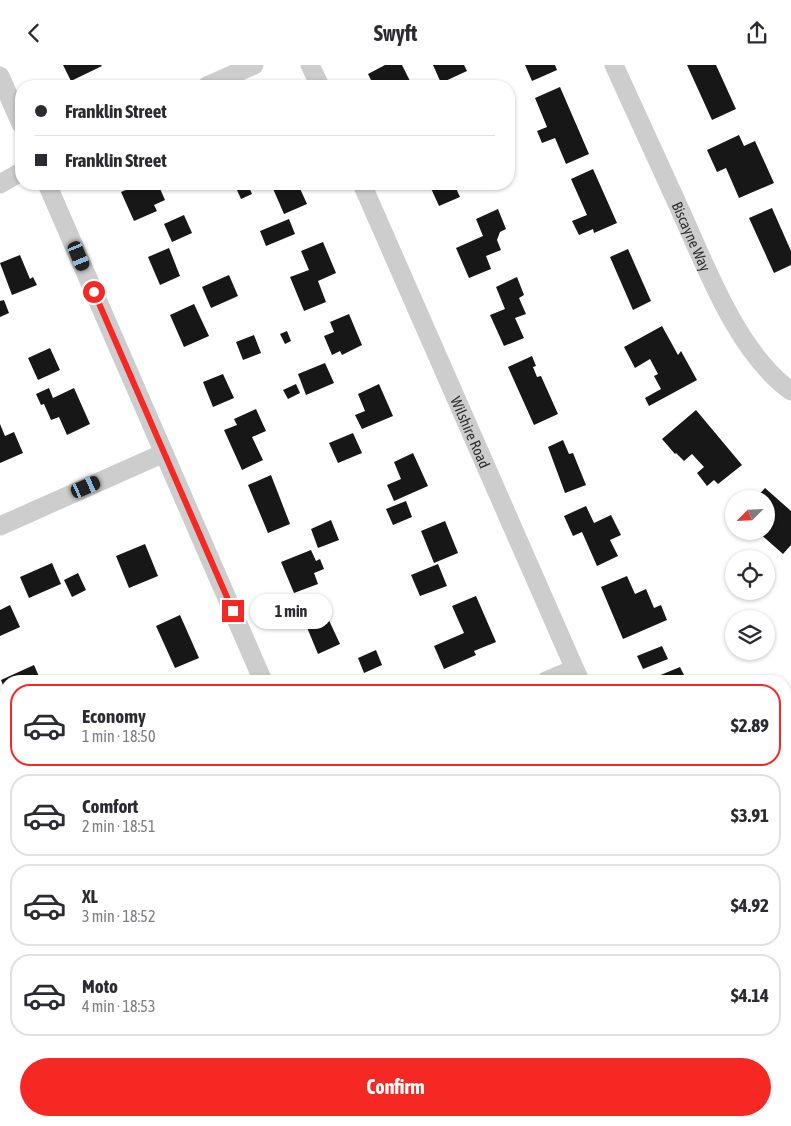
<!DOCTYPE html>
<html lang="en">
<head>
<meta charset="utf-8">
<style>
	:root { --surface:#fff; --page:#f7f7f7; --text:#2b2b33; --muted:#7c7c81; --line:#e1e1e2; --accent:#f62823 }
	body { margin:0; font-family:"Asap Condensed",sans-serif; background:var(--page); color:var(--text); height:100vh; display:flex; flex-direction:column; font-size:19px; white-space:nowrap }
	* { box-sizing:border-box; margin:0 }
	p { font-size:16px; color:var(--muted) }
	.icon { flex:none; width:28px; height:28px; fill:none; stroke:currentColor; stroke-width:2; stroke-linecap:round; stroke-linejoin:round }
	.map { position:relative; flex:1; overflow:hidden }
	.side { position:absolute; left:0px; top:610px; width:791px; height:451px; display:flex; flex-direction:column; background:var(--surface); border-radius:20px 20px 0 0; box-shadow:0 1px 4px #0004 }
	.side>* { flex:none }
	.guide { position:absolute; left:15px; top:15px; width:500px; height:110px; border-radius:20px; box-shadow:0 1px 4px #0004; display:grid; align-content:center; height:110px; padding:0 20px; background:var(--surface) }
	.needle { width:32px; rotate:246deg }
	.fabs { position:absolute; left:725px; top:425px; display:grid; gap:10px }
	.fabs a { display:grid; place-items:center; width:50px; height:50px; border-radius:50%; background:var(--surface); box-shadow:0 1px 4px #0004; font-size:25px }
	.end { position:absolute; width:22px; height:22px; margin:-11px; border:6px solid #f62823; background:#fff; box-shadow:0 0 0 2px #fff }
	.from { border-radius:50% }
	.bubble { position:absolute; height:35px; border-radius:18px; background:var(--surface); box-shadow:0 1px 4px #0004; font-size:16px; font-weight:700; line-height:35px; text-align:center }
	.car { position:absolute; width:15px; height:30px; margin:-15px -8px; border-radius:6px; box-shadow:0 0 4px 1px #0007; background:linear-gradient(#222 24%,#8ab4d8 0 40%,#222 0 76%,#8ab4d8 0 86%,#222 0) }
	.guide b { display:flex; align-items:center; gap:18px; height:48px; font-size:19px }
	.guide b+b { border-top:1px solid var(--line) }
	.guide i { width:12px; height:12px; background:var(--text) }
	ul { padding:9px 0 0; list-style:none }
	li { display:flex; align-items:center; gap:15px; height:82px; margin:0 10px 8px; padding:0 10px; border:2px solid var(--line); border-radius:20px }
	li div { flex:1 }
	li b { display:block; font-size:19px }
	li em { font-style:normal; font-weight:700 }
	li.on { border-color:var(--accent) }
	li>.icon { width:45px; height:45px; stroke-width:1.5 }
	.cta { display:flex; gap:10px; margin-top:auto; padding:10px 20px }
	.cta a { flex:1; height:58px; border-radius:30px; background:var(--accent); color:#fff; font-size:20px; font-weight:700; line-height:58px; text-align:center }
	header { display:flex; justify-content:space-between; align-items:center; height:65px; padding:0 20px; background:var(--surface); font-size:22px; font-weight:700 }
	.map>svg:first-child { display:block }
	.green { fill:#e4eedd }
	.building { fill:#171717 }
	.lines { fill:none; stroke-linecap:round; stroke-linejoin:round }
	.minor { stroke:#cdcdcd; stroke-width:19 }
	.route { stroke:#f62823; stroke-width:6 }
	.labels { text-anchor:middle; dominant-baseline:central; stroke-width:5; stroke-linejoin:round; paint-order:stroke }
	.street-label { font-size:15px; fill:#303030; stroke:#fff }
</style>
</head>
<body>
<header><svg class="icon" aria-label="back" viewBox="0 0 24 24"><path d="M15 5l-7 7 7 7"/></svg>Swyft<svg class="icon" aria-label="share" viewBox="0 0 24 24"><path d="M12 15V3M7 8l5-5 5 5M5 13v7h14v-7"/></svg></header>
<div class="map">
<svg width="791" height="1061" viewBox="0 0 791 1061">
	<rect width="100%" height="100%" fill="#fff"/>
	<path class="green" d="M791,899V998L785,995V901Z"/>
	<g class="building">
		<path d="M63,0H101L102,1L71,16Z"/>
		<path d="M385,0H402L410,16L398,21H374L368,9Z"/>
		<path d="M433,0H464L467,6L441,18Z"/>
		<path d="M525,0H555L557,5L532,16Z"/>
		<path d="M687,0H716L736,44L712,55Z"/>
		<path d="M560,22L589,89L566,99L555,73L542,78L537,66L547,62L535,33Z"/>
		<path d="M739,70L744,81L755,76L774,118L739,133L726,103L717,107L707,85Z"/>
		<path d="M593,104L617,158L594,168L593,164L579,170L572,156L587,150L571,114Z"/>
		<path d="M140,119H158L165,135L154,140L157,146L134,156L121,127Z"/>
		<path d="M271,119H298L307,139L284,149Z"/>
		<path d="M429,119H454L460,132L439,141Z"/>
		<path d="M248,120L252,129L241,134L237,125Z"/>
		<path d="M772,143L791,186V200L774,208L749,153Z"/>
		<path d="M498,144L506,164L500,167L497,175L501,185L486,191L491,204L469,213L456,183L483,171L476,154Z"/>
		<path d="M184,150L192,168L172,177L164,159Z"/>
		<path d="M289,154L295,169L266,181L260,166Z"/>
		<path d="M323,177L336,208L318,216L326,237L304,246L290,212L309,205L301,186Z"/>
		<path d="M169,183L180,211L160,220L148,192Z"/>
		<path d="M628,184L651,236L633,245L610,192Z"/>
		<path d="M20,190L30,214L33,212L37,220L12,230L0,198Z"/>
		<path d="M229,210L238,231L211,243L202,222Z"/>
		<path d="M517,212L524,230L519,233L526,249L515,253L524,273L504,281L490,250L505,244L496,222Z"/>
		<path d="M4,235L9,248L0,252V236Z"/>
		<path d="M194,239L209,271L184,282L170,250Z"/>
		<path d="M349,249L362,280L342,290L340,286L332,290L324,271L334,267L330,257Z"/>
		<path d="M662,261L678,290L681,286L697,315L649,341L645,333L661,324L654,311L658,309L650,294L635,303L624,282Z"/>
		<path d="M287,266L291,276L285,279L280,269Z"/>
		<path d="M254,270L261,288L243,295L236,277Z"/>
		<path d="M50,283L60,305L38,315L28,293Z"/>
		<path d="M532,291L536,301L533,302L537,312L541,311L558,349L534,360L508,302Z"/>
		<path d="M325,298L334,318L306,330L298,309Z"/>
		<path d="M223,309L234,333L213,342L203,317Z"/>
		<path d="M296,319L300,328L288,334L283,325Z"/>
		<path d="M379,319L393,351L362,364L355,350L365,346L358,329Z"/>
		<path d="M49,323L53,333L74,323L90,359L67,370L59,352L51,355L44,339L41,340L36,329Z"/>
		<path d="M256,344L266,366L252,372L263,395L242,405L224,365L237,360L234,354Z"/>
		<path d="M696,345L742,400L718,419L714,415L707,421L697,408L704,402L692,389L684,396L676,388L675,389L662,374Z"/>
		<path d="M0,359L5,371L14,367L23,388L0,398Z"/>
		<path d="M353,368L362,388L338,398L329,378Z"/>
		<path d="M563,375L569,389L573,388L586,420L565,428L548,382Z"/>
		<path d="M413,388L428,421L394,436L387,420L401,414L394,397Z"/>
		<path d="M271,410L290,459L268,468L248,420Z"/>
		<path d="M765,423L791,446V480L783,489L757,466H766V434H755Z"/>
		<path d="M406,436L412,452L393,460L386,444Z"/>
		<path d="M586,441L594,458L611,450L621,470L610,475L618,491L597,501L582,467L573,471L564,451Z"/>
		<path d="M331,455L339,475L318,483L311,464Z"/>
		<path d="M445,456L458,488L434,498L421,466Z"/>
		<path d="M145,479L158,511L129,523L116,491Z"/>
		<path d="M311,485L316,496L320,494L324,504L314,508L318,519L294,528L281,497Z"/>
		<path d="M52,498L61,519L29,533L20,512Z"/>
		<path d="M438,499L447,521L420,531L411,510Z"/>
		<path d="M78,508L86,525L72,532L64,515Z"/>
		<path d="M627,511L635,529L646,524L654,543L661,540L667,555L623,574L601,522Z"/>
		<path d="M476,531L496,577L474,586L476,590L444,604L434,581L464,568L452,541Z"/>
		<path d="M10,540L20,562L0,571V545Z"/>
		<path d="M180,550L199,593L175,603L156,561Z"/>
		<path d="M327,551L340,579L318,589L306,560Z"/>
		<path d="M662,581L668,594L643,604L637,591Z"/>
		<path d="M376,585L382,600L364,608L358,593Z"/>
		<path d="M34,600L41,616H6V628L1,615Z"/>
		<path d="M680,602L687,616H646Z"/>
		<path d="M370,610L372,616H356Z"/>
		<path d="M6,772V793L0,780V775Z"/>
		<path d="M785,825L791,838V849L785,852Z"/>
		<path d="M6,929V955L2,957L0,952V931Z"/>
		<path d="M246,1055H263L265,1061H232Z"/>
		<path d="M280,1055H298L283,1061Z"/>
	</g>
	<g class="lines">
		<g class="minor">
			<path d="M310,0L320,21"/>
			<path id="s1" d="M614,0C637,50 660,100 682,149C708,207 739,289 791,326"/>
			<path d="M0,11L21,59"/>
			<path d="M207,21L254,0"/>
			<path d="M0,119L21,107"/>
			<path d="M47,119L263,616"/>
			<path id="s2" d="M362,119L580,616"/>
			<path d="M0,461L164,388"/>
			<path d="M546,616L574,604"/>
			<path d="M785,750L791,747"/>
			<path d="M0,868L6,865"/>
			<path d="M457,1055L460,1061"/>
			<path d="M428,1061L442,1055"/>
		</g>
	</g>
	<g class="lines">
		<path class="route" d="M94,227L233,546"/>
	</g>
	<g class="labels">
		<g class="street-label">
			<text stroke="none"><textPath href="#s1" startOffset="188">Biscayne Way</textPath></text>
			<text stroke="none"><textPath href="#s2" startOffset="271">Wilshire Road</textPath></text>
		</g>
	</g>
</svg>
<div class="fabs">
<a><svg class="needle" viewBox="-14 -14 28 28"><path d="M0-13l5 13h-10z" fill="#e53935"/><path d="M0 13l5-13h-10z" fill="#7c7c81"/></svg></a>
<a><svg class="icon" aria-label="locate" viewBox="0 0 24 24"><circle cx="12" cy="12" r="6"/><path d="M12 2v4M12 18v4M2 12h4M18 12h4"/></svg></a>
<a><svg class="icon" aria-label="layers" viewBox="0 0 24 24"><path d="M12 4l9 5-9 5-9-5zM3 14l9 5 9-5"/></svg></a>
</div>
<i class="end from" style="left:94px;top:227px"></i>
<i class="end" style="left:233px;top:546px"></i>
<div class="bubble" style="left:250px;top:529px;width:82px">1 min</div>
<i class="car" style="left:79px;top:191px;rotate:157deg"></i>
<i class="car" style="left:86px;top:422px;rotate:66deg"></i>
<div class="guide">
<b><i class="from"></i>Franklin Street</b>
<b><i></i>Franklin Street</b>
</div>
<section class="side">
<ul>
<li class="on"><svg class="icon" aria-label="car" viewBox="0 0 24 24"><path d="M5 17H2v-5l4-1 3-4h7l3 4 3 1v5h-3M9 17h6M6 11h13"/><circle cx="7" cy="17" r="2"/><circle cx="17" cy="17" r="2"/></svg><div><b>Economy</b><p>1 min · 18:50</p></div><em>$2.89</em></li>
<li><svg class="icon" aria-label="car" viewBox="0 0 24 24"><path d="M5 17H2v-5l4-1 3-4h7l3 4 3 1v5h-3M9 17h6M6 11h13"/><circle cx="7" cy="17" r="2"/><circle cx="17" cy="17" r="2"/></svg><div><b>Comfort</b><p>2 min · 18:51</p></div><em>$3.91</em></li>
<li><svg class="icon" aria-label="car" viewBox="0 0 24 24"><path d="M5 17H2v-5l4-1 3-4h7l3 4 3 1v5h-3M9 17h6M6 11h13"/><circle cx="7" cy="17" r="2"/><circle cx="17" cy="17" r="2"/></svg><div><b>XL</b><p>3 min · 18:52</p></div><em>$4.92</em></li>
<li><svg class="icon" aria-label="car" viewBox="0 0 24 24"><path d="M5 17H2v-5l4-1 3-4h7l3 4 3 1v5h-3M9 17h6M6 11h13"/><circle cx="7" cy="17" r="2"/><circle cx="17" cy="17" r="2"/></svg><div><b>Moto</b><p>4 min · 18:53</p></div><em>$4.14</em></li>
</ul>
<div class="cta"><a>Confirm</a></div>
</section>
</div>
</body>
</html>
